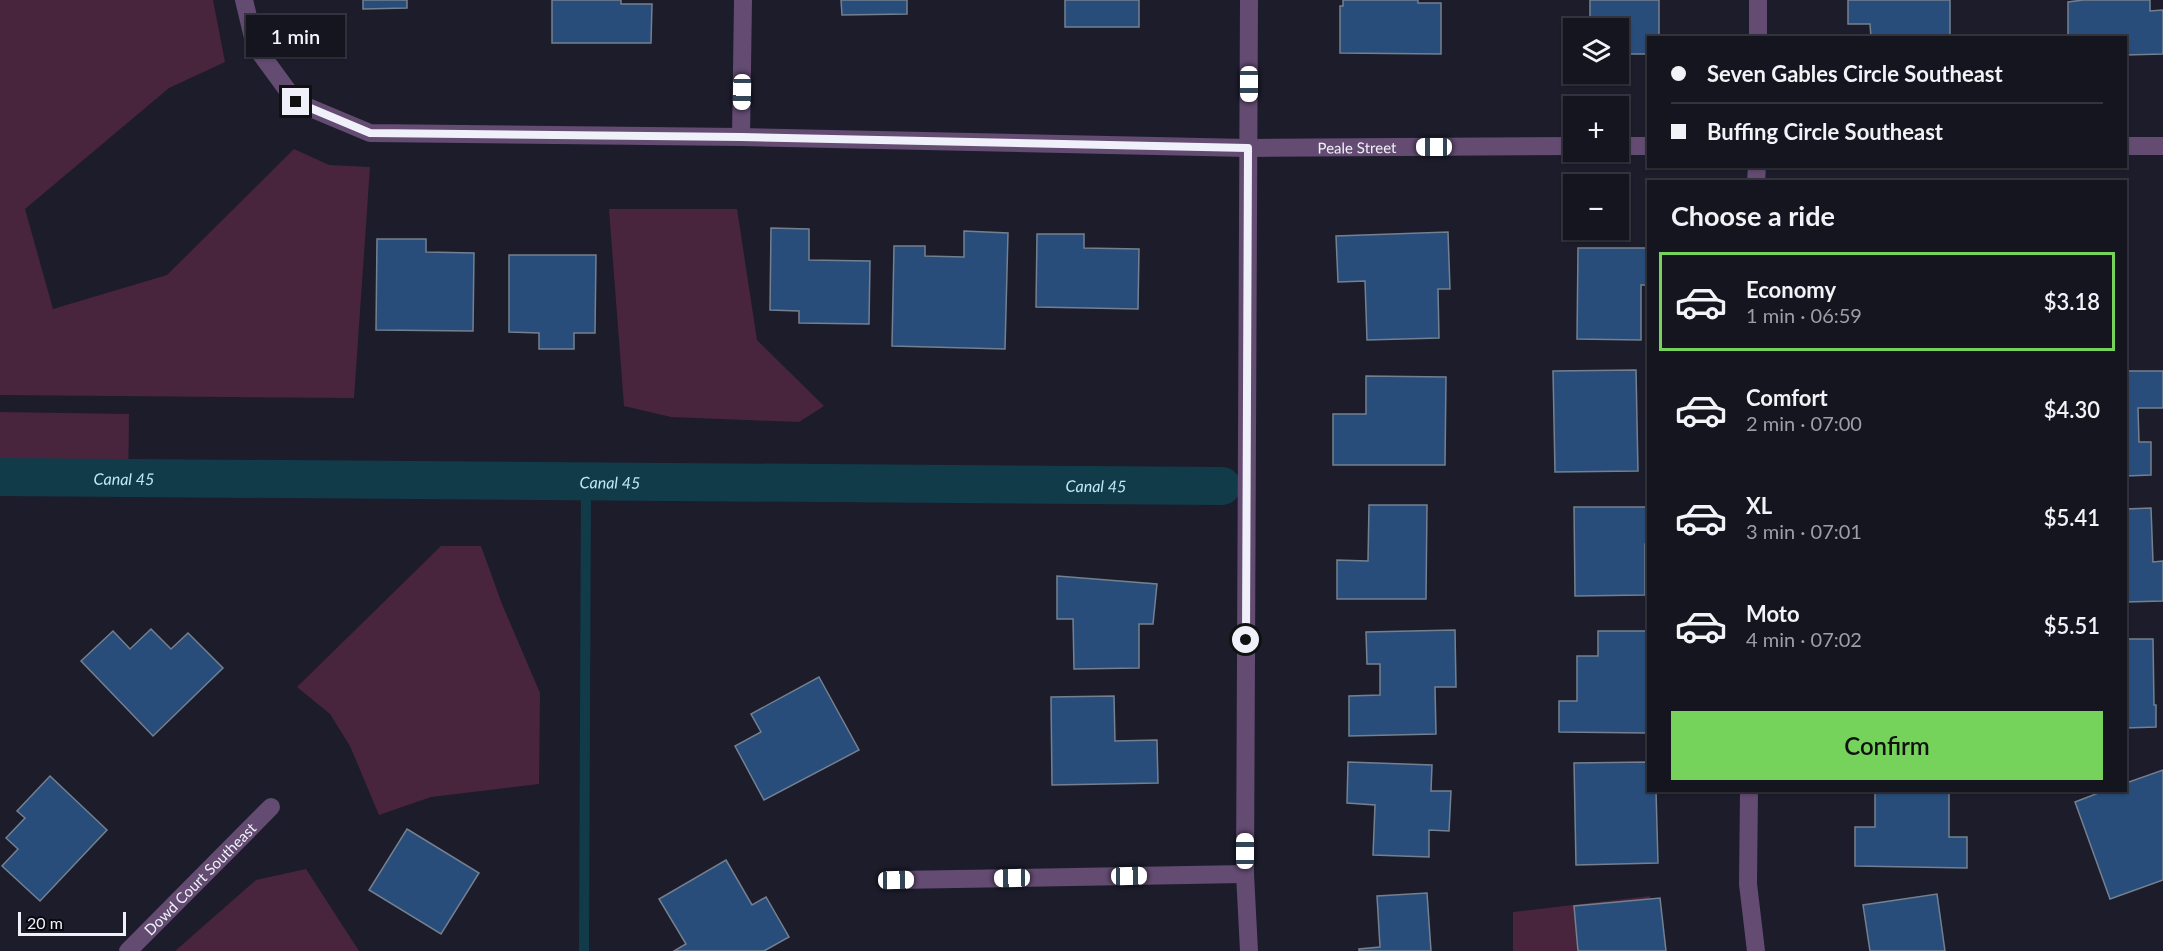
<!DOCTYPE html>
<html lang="en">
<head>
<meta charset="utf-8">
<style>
	:root { --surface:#151520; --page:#1e1e29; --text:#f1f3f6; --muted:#9d9fa5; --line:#34343e; --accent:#75d25b }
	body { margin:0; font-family:Lato,sans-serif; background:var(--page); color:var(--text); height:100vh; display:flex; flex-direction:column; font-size:22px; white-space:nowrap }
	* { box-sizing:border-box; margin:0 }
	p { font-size:20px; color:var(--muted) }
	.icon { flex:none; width:33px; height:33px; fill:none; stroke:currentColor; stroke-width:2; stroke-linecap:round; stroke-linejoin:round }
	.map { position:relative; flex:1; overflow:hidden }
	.sheet { position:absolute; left:1647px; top:180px; width:480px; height:612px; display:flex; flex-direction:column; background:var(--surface); border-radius:0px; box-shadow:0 2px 4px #0004,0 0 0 2px var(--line) }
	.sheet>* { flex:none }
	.banner { position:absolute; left:1647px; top:36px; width:480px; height:132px; border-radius:0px; box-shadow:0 2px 4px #0004,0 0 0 2px var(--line); display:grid; align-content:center; height:132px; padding:0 24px; background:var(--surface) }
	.tools { position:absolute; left:1563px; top:18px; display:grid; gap:12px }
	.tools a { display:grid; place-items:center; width:66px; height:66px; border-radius:0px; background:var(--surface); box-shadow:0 2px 4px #0004,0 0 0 2px var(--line); font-size:30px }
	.scale { position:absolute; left:18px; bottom:15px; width:108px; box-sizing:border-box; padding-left:6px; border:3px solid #eff0fa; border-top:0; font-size:16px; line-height:21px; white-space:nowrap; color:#eff0fa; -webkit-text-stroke:4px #07080e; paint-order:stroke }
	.end { position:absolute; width:27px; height:27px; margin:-14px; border:8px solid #eff0fa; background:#111; box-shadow:0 0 0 3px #111 }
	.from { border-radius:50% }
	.bubble { position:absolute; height:42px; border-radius:0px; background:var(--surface); box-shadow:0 2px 4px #0004,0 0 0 2px var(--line); font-size:20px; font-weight:600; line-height:42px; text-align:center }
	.car { position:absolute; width:18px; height:36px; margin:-18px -9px; border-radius:8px; box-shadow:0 0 4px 2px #0007; background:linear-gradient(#fff 24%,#345 0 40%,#fff 0 76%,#345 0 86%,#fff 0) }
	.banner b { display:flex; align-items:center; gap:21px; height:57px; font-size:22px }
	.banner b+b { border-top:2px solid var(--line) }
	.banner i { width:15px; height:15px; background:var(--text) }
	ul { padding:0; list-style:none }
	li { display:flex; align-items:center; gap:18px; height:99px; margin:0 12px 9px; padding:0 12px; border:3px solid transparent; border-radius:0px }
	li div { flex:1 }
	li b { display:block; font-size:22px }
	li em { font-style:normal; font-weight:600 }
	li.active { border-color:var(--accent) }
	li>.icon { width:54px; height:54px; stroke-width:1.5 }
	h2 { padding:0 24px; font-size:27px; line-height:72px }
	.action { display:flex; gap:12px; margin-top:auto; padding:12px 24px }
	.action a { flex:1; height:69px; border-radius:0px; background:var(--accent); color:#111; font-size:24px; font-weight:600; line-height:69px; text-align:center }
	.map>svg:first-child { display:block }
	.green { fill:#48253c }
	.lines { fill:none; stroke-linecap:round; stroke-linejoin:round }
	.stream { stroke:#123b4a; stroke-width:10 }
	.canal { stroke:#123b4a; stroke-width:38 }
	.building { fill:#284d7a; stroke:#74808f; stroke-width:1.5 }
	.minor { stroke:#634b71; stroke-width:18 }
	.route { stroke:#eff0fa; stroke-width:8 }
	.labels { text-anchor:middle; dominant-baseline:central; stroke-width:4.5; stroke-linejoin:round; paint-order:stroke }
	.street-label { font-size:15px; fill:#eff0fa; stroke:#07080e }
	.water-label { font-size:16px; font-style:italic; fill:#c0e7f7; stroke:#07080e }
</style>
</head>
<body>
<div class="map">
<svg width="2163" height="951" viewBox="0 0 2163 951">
	<rect width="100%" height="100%" fill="#1c1c2b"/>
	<g class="green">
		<path d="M0,0H213L225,62L169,88L25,209L53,309L167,275L294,149L329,165L370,167L354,398L0,395Z"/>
		<path d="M609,209H737L757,340L824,406L799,422L671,417L624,406Z"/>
		<path d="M0,412L129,414L128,496L0,492Z"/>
		<path d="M441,546H481L502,604L540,693L539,784L431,797L379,815L350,746L330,714L297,687Z"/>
		<path d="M306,869L359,951H175L256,880Z"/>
		<path d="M1650,896L1661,951H1513V912Z"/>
	</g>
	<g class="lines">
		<path class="stream" d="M584,951L586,481"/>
		<path class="canal" id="s1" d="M0,477L1222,486"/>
	</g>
	<g class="building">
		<path d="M363,0H407V8L363,9Z"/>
		<path d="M552,0H621V4H652L651,43H552Z"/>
		<path d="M841,0H907V14L842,15Z"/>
		<rect x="1065" y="0" width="74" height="27"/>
		<path d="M1343,0H1418V3H1441V54L1340,53V6H1343Z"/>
		<path d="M1590,0H1659V38H1648V54H1618V28H1590Z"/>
		<path d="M1848,0H1950V38H1871L1870,24H1848Z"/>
		<path d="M2083,0H2150V11L2163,10V54L2126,55V38H2068V2Z"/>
		<path d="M771,228L809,229V260L870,261L869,324L799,323V311L770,310Z"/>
		<path d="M964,231L1008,233L1005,349L892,346L894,246H925V256L964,257Z"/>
		<path d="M1448,232L1450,289H1438L1439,338L1367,340L1365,281L1338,282L1336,236Z"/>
		<path d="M1037,234H1084V248L1139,249L1138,309L1036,307Z"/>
		<path d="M377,239H426V252L474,253L473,331L376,330Z"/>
		<path d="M1578,248H1648V285H1641V340L1577,339Z"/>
		<path d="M509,255H596L595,333H574V349H539V333L509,332Z"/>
		<path d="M1636,370L1638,471L1555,472L1553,371Z"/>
		<path d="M2126,371H2163V408H2138L2139,442H2151V475L2126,476Z"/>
		<path d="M1366,376L1446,377L1445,465H1333V414H1366Z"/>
		<path d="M1369,505H1427L1426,599H1337V560L1368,561Z"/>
		<path d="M1574,507H1648V544H1645V595L1575,596Z"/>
		<path d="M2151,508L2153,562L2163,561V601L2126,602V509Z"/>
		<path d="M1057,576L1157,584L1153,624H1139V668L1074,669L1073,619H1057Z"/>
		<path d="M151,629L171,649L188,633L223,668L153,736L81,661L113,631L130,649Z"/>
		<path d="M1455,630L1456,687H1435L1436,734L1349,736V696L1380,695V664H1367L1366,632Z"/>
		<path d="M1598,631H1648V733L1559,732V701H1577V656H1598Z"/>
		<path d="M2126,639H2153L2154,705H2156V727L2126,728Z"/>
		<path d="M819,677L859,750L764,800L735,746L761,732L751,714Z"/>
		<path d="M1114,696L1115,741L1157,740L1158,783L1052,785L1051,697Z"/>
		<path d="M1348,762L1432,765L1431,791H1451L1449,831L1429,830V857L1373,855L1375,805L1347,803Z"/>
		<path d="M1648,762V790H1656L1658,863L1576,865L1574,763Z"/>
		<path d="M2163,770V880L2110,899L2075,802L2106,790H2126V783Z"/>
		<path d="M50,776L107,830L40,901L2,866L18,849L6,838L25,818L17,811Z"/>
		<path d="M1875,790H1949V837H1967V868L1855,866V827H1875Z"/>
		<path d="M407,829L479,873L441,934L369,890Z"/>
		<path d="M726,860L752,905L766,897L789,937L764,951H674L686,944L659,899Z"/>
		<path d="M1427,893L1431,951H1359V949L1380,947L1377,896Z"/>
		<path d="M1937,894L1945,951H1870L1863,905Z"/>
		<path d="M1660,898L1666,951H1578L1574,906Z"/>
	</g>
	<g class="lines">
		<g class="minor">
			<path id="s2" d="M244,0L255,46L296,102L370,133L741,137L1248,148L1574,146"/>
			<path d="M1758,38V0"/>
			<path d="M741,137L743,0"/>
			<path d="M1618,146H1648"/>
			<path d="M2126,146H2163"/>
			<path d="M1756,182L1757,166"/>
			<path d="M1749,790L1748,884L1756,951"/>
			<path d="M896,880L1245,874"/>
			<path id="s3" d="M128,951L271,807"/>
			<path d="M1249,951L1245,874L1249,0"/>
		</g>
	</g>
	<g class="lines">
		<path class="route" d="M296,102L370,133L741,137L1248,148L1246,640"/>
	</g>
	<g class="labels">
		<g class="street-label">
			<text stroke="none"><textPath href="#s2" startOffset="1184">Peale Street</textPath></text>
			<text stroke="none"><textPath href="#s3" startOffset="102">Dowd Court Southeast</textPath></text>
		</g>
		<g class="water-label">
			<text stroke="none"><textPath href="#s1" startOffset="124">Canal 45</textPath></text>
			<text stroke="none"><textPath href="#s1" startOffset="610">Canal 45</textPath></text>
			<text stroke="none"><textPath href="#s1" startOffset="1096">Canal 45</textPath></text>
		</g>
	</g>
</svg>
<div class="tools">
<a><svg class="icon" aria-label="layers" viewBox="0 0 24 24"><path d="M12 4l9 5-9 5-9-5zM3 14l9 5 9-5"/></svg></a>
<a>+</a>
<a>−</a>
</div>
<div class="scale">20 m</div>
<i class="end from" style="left:1246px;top:640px"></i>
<i class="end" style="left:296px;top:102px"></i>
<div class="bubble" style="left:246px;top:15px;width:99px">1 min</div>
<i class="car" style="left:1249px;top:84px;rotate:180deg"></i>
<i class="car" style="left:742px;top:92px;rotate:181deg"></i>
<i class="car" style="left:1434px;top:147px;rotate:270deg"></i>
<i class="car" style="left:1245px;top:851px;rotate:0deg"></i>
<i class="car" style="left:1129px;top:876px;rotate:89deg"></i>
<i class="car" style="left:1012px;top:878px;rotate:269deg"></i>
<i class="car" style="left:896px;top:880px;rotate:89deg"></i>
<div class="banner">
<b><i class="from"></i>Seven Gables Circle Southeast</b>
<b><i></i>Buffing Circle Southeast</b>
</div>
<section class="sheet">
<h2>Choose a ride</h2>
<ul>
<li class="active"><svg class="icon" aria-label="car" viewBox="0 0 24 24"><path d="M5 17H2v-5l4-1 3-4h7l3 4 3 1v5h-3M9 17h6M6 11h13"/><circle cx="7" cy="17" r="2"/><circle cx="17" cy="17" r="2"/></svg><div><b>Economy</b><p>1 min · 06:59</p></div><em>$3.18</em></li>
<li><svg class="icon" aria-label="car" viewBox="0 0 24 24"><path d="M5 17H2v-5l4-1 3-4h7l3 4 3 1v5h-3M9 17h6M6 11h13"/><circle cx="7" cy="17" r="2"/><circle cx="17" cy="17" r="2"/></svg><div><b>Comfort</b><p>2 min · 07:00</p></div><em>$4.30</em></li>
<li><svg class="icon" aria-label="car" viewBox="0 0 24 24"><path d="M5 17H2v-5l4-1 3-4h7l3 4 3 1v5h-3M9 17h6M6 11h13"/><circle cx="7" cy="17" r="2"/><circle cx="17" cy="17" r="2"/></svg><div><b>XL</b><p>3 min · 07:01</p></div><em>$5.41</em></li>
<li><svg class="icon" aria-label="car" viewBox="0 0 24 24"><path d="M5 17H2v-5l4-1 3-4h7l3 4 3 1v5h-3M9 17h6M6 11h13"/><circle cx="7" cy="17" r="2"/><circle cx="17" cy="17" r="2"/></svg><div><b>Moto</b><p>4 min · 07:02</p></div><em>$5.51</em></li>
</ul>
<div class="action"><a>Confirm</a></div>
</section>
</div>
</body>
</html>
